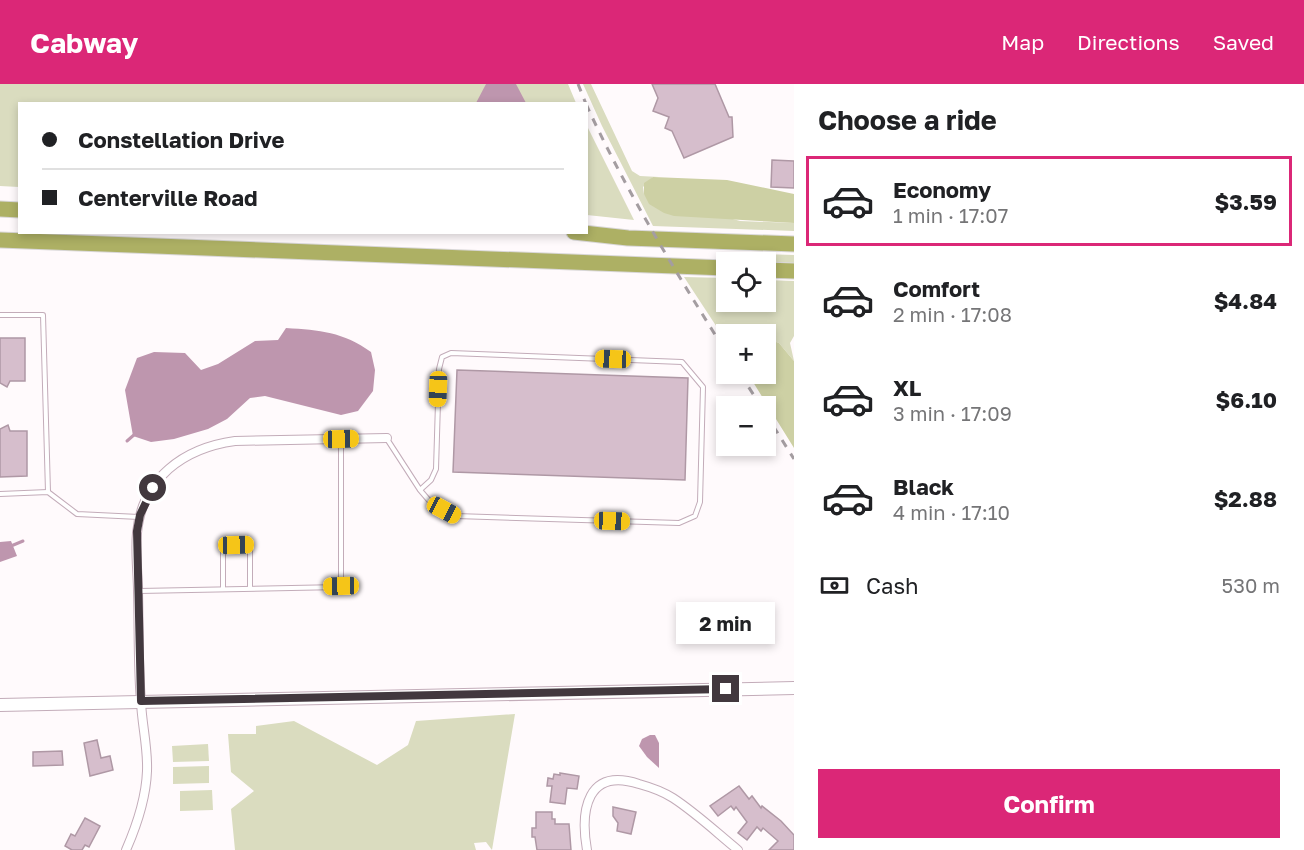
<!DOCTYPE html>
<html lang="en">
<head>
<meta charset="utf-8">
<style>
	:root { --surface:#fff; --page:#f2f2f2; --text:#202124; --muted:#757577; --line:#e0e0e0; --accent:#db2777 }
	body { margin:0; font-family:"Golos Text",sans-serif; background:var(--page); color:var(--text); height:100vh; display:flex; flex-direction:column; font-size:22px; white-space:nowrap }
	* { box-sizing:border-box; margin:0 }
	p { font-size:20px; color:var(--muted) }
	.icon { flex:none; width:33px; height:33px; fill:none; stroke:currentColor; stroke-width:2; stroke-linecap:round; stroke-linejoin:round }
	.map { position:relative; flex:1; overflow:hidden }
	.details { display:flex; flex-direction:column; background:var(--surface); width:510px }
	.details>* { flex:none }
	.guide { position:absolute; left:18px; top:18px; width:570px; height:132px; border-radius:0px; box-shadow:0 3px 9px #0003; display:grid; align-content:center; height:132px; padding:0 24px; background:var(--surface) }
	.tools { position:absolute; left:716px; top:168px; display:grid; gap:12px }
	.tools a { display:grid; place-items:center; width:60px; height:60px; border-radius:0px; background:var(--surface); box-shadow:0 3px 9px #0003; font-size:30px }
	.end { position:absolute; width:27px; height:27px; margin:-14px; border:8px solid #42383e; background:#fff; box-shadow:0 0 0 3px #fff }
	.from { border-radius:50% }
	.bubble { position:absolute; height:42px; border-radius:0px; background:var(--surface); box-shadow:0 3px 9px #0003; font-size:20px; font-weight:700; line-height:42px; text-align:center }
	.car { position:absolute; width:18px; height:36px; margin:-18px -9px; border-radius:8px; box-shadow:0 0 4px 2px #0007; background:linear-gradient(#f5c518 24%,#345 0 40%,#f5c518 0 76%,#345 0 86%,#f5c518 0) }
	.guide b { display:flex; align-items:center; gap:21px; height:57px; font-size:22px }
	.guide b+b { border-top:2px solid var(--line) }
	.guide i { width:15px; height:15px; background:var(--text) }
	ul { padding:0; list-style:none }
	li { display:flex; align-items:center; gap:18px; height:90px; margin:0 12px 9px; padding:0 12px; border:3px solid transparent; border-radius:0px }
	li div { flex:1 }
	li b { display:block; font-size:22px }
	li em { font-style:normal; font-weight:700 }
	li.current { border-color:var(--accent) }
	li>.icon { width:54px; height:54px; stroke-width:1.5 }
	h2 { padding:0 24px; font-size:27px; line-height:72px }
	.pay { display:flex; align-items:center; gap:15px; height:66px; padding:0 24px; font-size:22px }
	.pay p { margin-inline-start:auto }
	.primary-button { display:flex; gap:12px; margin-top:auto; padding:12px 24px }
	.primary-button a { flex:1; height:69px; border-radius:0px; background:var(--accent); color:#fff; font-size:24px; font-weight:700; line-height:69px; text-align:center }
	header { display:flex; align-items:center; gap:36px; box-sizing:border-box; height:84px; padding:0 30px; background:var(--accent); color:#fff }
	header strong { font-size:28px }
	nav { display:flex; gap:33px; margin-inline-start:auto; font-size:21px }
	main { display:flex; flex:1; min-height:0 }
	.map>svg:first-child { display:block }
	.green { fill:#dadcbf }
	.forest { fill:#cdd0a4 }
	.water { fill:#be96ae }
	.lines { fill:none; stroke-linecap:round; stroke-linejoin:round }
	.stream { stroke:#be96ae; stroke-width:3 }
	.building { fill:#d6becc; stroke:#af98a5; stroke-width:1.5 }
	.service-casing { stroke:#c3acb9; stroke-width:6 }
	.minor-casing { stroke:#c3acb9; stroke-width:10 }
	.secondary-casing { stroke:#c3acb9; stroke-width:14 }
	.motorway-casing { stroke:#d9d7d8; stroke-width:17 }
	.service { stroke:#fff; stroke-width:4 }
	.minor { stroke:#fff; stroke-width:8 }
	.secondary { stroke:#fff; stroke-width:12 }
	.motorway { stroke:#adb064; stroke-width:15 }
	.rail { stroke:#a49da1; stroke-width:3; stroke-dasharray:8 8; stroke-linecap:butt }
	.route { stroke:#42383e; stroke-width:8 }
</style>
</head>
<body>
<header>
<strong>Cabway</strong>
<nav><a>Map</a><a>Directions</a><a>Saved</a></nav>
</header>
<main>
<div class="map">
<svg width="794" height="766" viewBox="0 0 794 766">
	<rect width="100%" height="100%" fill="#fffafc"/>
	<g class="green">
		<path d="M0,0H568L576,19L20,20L19,103L0,102Z"/>
		<path d="M583,0H591L632,87L640,92L659,93H653L643,103L644,110L740,137L794,139V147L653,142L602,42Z"/>
		<path d="M587,42L634,136L587,131Z"/>
		<path d="M761,170L794,171V179L761,178Z"/>
		<path d="M684,193L726,194V218H765V196L794,197V252L790,259L794,277L779,259L765,254V250H726V257Z"/>
		<path d="M515,630L492,766L486,758L474,759L476,766H235L231,725L254,707L231,688L228,650H256V642L294,637L377,681L408,661L416,637Z"/>
		<path d="M208,660L209,677L173,678L172,662Z"/>
		<path d="M209,682V699L173,700V683Z"/>
		<path d="M212,706L213,726L180,727V707Z"/>
	</g>
	<g class="forest">
		<path d="M653,93L727,96L794,110V139L674,132L664,129L649,120L644,110V99Z"/>
		<path d="M765,254L779,259L794,277V364L748,290H765Z"/>
	</g>
	<g class="water">
		<path d="M486,0H516L526,19H476Z"/>
		<path d="M286,244C320,246 343,248 371,268L375,286L373,307L358,327L341,331L265,312L250,314L227,335L208,345L174,355L151,358L133,352L125,306L137,274L154,268L185,269L201,286L218,280L255,257L278,256Z"/>
		<path d="M11,457L17,472L0,478V458Z"/>
		<path d="M650,651H655L659,659V684L647,673L639,662L642,655Z"/>
	</g>
	<g class="lines">
		<g class="stream">
			<path d="M127,357L135,350"/>
			<path d="M11,462L23,457"/>
		</g>
	</g>
	<g class="building">
		<path d="M652,0H715L729,33H732L733,53L684,74L672,47L665,44L669,33L653,27L658,14Z"/>
		<path d="M772,76L794,77V104L771,103Z"/>
		<path d="M0,254H25V297H10L7,303L0,299Z"/>
		<path d="M457,286L688,294L685,396L453,388Z"/>
		<path d="M8,341L10,347H27V392L0,393V345Z"/>
		<path d="M97,656L101,674L110,672L113,686L90,692L84,659Z"/>
		<path d="M62,667L63,681L33,682V668Z"/>
		<path d="M560,689L579,692L577,705L567,704L565,720L550,718L552,702H547L548,694L553,695L554,690L560,691Z"/>
		<path d="M739,702L749,715L752,712L761,724L762,722L781,737L794,751V766H769L778,757L763,744L761,747L757,743L747,756L738,749L747,738L736,723L734,726L731,722L718,732L710,722Z"/>
		<path d="M613,723L636,728L631,750L617,747L618,739L613,732Z"/>
		<path d="M536,728H552V735H555V740H569L571,766H537L535,753H532V744H536Z"/>
		<path d="M85,734L100,742L89,763L85,761L82,766H72L65,762L71,750L75,752Z"/>
	</g>
	<g class="lines">
		<g class="service-casing">
			<g id="service">
				<path d="M0,231H43L48,408"/>
				<path d="M387,355L420,406L432,420L456,432L679,439L695,432L700,418L703,303L682,278L451,269L442,273L439,285L436,385L431,396L420,406"/>
				<path d="M0,410L48,408L77,430L139,433"/>
				<path d="M223,505V462L250,461V504"/>
				<path d="M139,507L341,503V355"/>
			</g>
		</g>
		<g class="minor-casing">
			<g id="minor">
				<path d="M126,766C137,741 146,714 147,687C148,664 142,641 141,618C138,582 139,545 138,508C138,489 135,469 137,449C142,394 184,364 235,357L387,354"/>
				<path d="M587,766C580,726 587,683 639,700C650,703 662,707 673,714C696,729 716,748 738,766"/>
			</g>
		</g>
		<g class="secondary-casing">
			<path id="secondary" d="M0,621L794,604"/>
		</g>
		<g class="motorway-casing">
			<g id="motorway">
				<path d="M0,125L20,126"/>
				<path d="M574,148L628,154L794,160"/>
				<path d="M0,156L726,184"/>
				<path d="M765,186L794,187"/>
			</g>
		</g>
		<use href="#service" class="service"/>
		<use href="#minor" class="minor"/>
		<use href="#secondary" class="secondary"/>
		<use href="#motorway" class="motorway"/>
		<g class="rail">
			<path d="M578,0L586,20"/>
			<path d="M586,20C626,107 675,187 726,268"/>
			<path d="M740,290L761,322"/>
			<path d="M765,329L794,375"/>
		</g>
	</g>
	<g class="lines">
		<path class="route" d="M153,404L140,431L137,447L141,617L726,605"/>
	</g>
</svg>
<div class="tools">
<a><svg class="icon" aria-label="locate" viewBox="0 0 24 24"><circle cx="12" cy="12" r="6"/><path d="M12 2v4M12 18v4M2 12h4M18 12h4"/></svg></a>
<a>+</a>
<a>−</a>
</div>
<i class="end from" style="left:153px;top:404px"></i>
<i class="end" style="left:726px;top:605px"></i>
<div class="bubble" style="left:676px;top:518px;width:99px">2 min</div>
<i class="car" style="left:613px;top:275px;rotate:272deg"></i>
<i class="car" style="left:438px;top:305px;rotate:182deg"></i>
<i class="car" style="left:341px;top:355px;rotate:89deg"></i>
<i class="car" style="left:444px;top:426px;rotate:118deg"></i>
<i class="car" style="left:612px;top:437px;rotate:92deg"></i>
<i class="car" style="left:236px;top:461px;rotate:89deg"></i>
<i class="car" style="left:341px;top:502px;rotate:269deg"></i>
<div class="guide">
<b><i class="from"></i>Constellation Drive</b>
<b><i></i>Centerville Road</b>
</div>
</div>
<section class="details">
<h2>Choose a ride</h2>
<ul>
<li class="current"><svg class="icon" aria-label="car" viewBox="0 0 24 24"><path d="M5 17H2v-5l4-1 3-4h7l3 4 3 1v5h-3M9 17h6M6 11h13"/><circle cx="7" cy="17" r="2"/><circle cx="17" cy="17" r="2"/></svg><div><b>Economy</b><p>1 min · 17:07</p></div><em>$3.59</em></li>
<li><svg class="icon" aria-label="car" viewBox="0 0 24 24"><path d="M5 17H2v-5l4-1 3-4h7l3 4 3 1v5h-3M9 17h6M6 11h13"/><circle cx="7" cy="17" r="2"/><circle cx="17" cy="17" r="2"/></svg><div><b>Comfort</b><p>2 min · 17:08</p></div><em>$4.84</em></li>
<li><svg class="icon" aria-label="car" viewBox="0 0 24 24"><path d="M5 17H2v-5l4-1 3-4h7l3 4 3 1v5h-3M9 17h6M6 11h13"/><circle cx="7" cy="17" r="2"/><circle cx="17" cy="17" r="2"/></svg><div><b>XL</b><p>3 min · 17:09</p></div><em>$6.10</em></li>
<li><svg class="icon" aria-label="car" viewBox="0 0 24 24"><path d="M5 17H2v-5l4-1 3-4h7l3 4 3 1v5h-3M9 17h6M6 11h13"/><circle cx="7" cy="17" r="2"/><circle cx="17" cy="17" r="2"/></svg><div><b>Black</b><p>4 min · 17:10</p></div><em>$2.88</em></li>
</ul>
<div class="pay"><svg class="icon" aria-label="cash" viewBox="0 0 24 24"><path d="M3 7h18v10H3z"/><circle cx="12" cy="12" r="2"/></svg>Cash<p>530 m</p></div>
<div class="primary-button"><a>Confirm</a></div>
</section>
</main>
</body>
</html>
